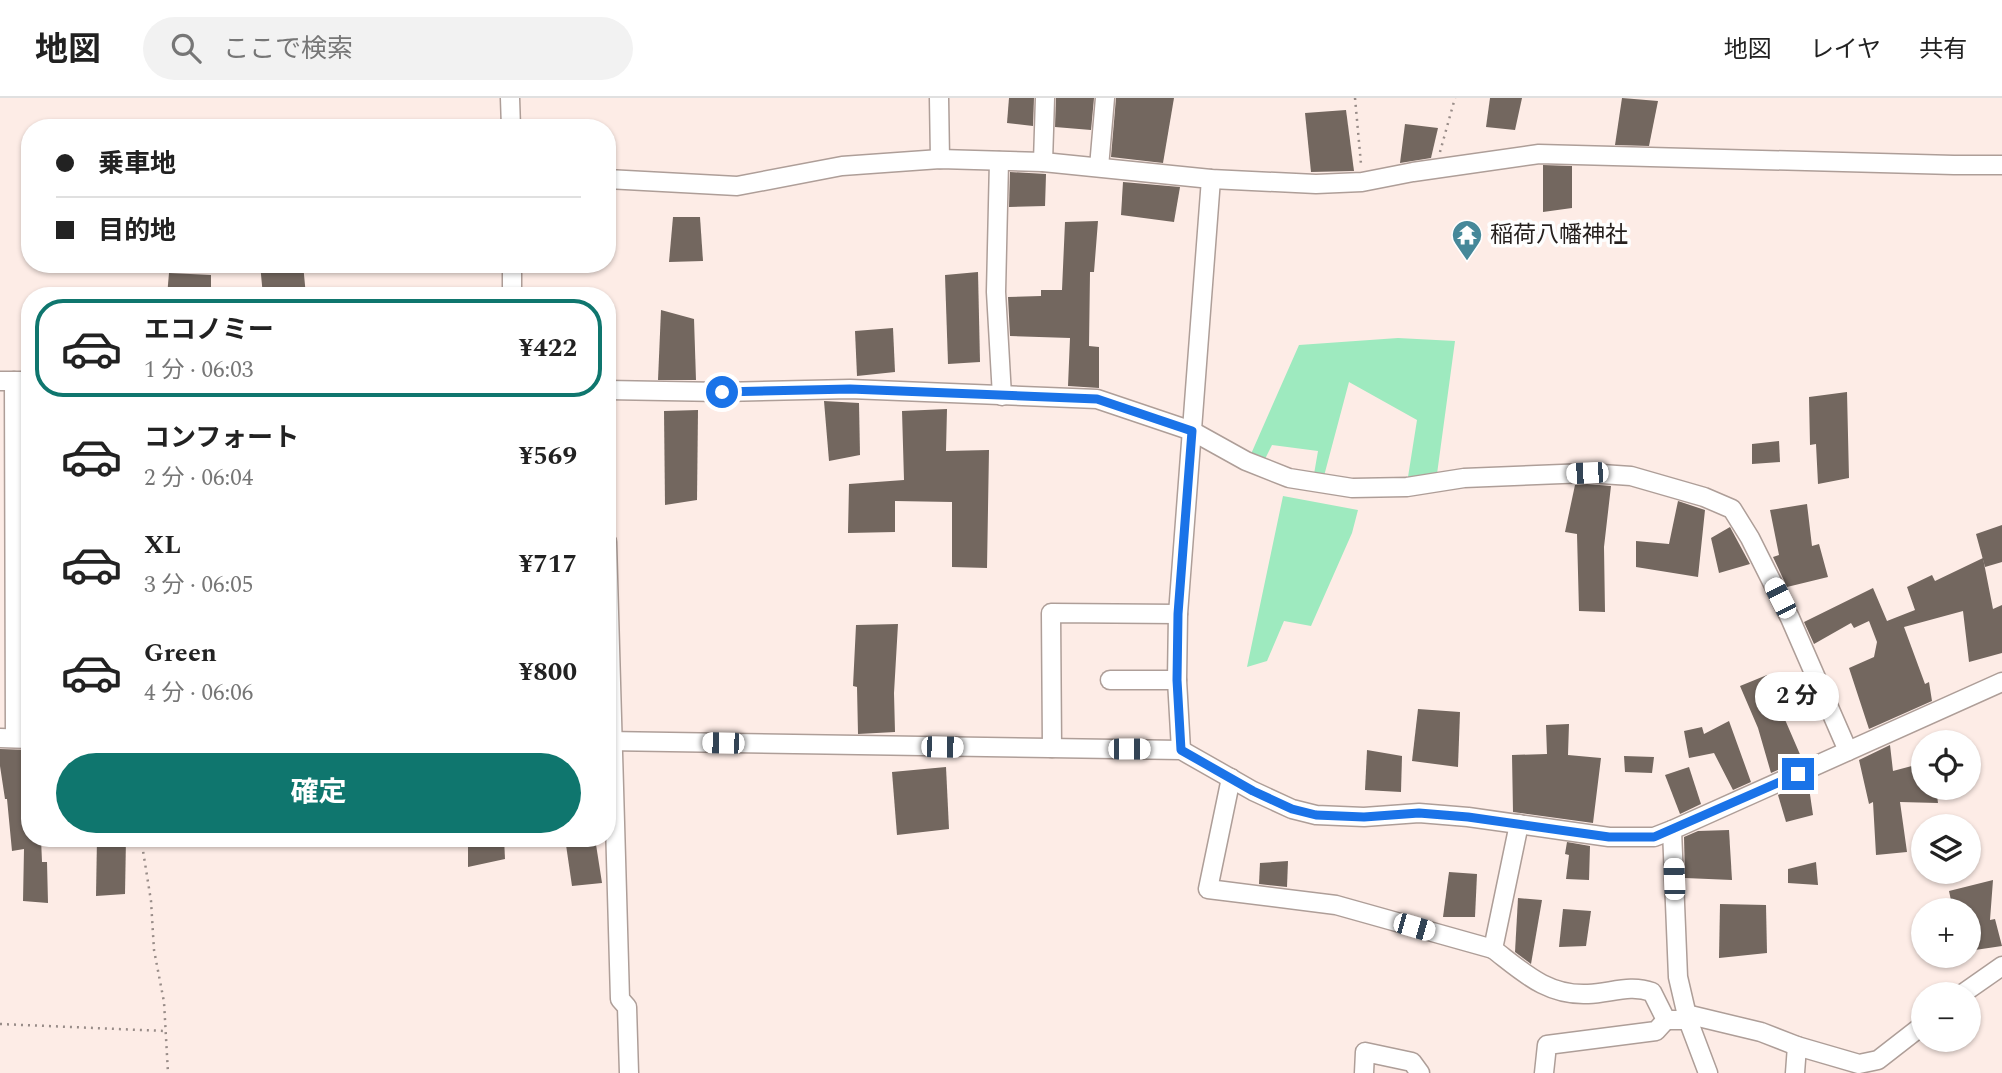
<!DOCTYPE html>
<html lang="ja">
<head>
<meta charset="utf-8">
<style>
	:root { --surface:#fff; --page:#f2f2f2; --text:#222; --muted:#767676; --line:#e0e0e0; --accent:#0f766e }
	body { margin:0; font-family:Spectral,"Noto Sans JP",serif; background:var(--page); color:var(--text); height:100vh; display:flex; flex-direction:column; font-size:26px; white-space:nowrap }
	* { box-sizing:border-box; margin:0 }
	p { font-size:23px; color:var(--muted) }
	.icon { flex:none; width:38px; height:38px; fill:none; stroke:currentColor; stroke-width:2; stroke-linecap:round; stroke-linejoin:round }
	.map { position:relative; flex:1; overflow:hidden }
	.panel { position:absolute; left:21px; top:189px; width:595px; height:560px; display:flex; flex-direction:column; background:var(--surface); border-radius:28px; box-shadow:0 2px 5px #0004 }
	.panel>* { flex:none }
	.banner { position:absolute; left:21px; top:21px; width:595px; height:154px; border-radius:28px; box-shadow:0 2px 5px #0004; display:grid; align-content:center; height:154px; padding:0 35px; background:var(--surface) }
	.buttons { position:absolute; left:1911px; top:632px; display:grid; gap:14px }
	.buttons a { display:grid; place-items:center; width:70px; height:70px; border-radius:50%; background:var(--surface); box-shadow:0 2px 5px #0004; font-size:35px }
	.end { position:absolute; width:32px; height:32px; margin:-16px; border:9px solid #1a73e8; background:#fff; box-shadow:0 0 0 4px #fff }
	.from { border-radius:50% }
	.bubble { position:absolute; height:49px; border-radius:24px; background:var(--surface); box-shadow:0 2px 5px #0004; font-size:23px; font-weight:700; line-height:49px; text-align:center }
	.car { position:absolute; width:21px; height:42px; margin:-21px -10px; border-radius:9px; box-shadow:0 0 5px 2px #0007; background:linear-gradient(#fff 24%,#345 0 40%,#fff 0 76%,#345 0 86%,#fff 0) }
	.banner b { display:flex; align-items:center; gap:24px; height:66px; font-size:26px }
	.banner b+b { border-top:2px solid var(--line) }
	.banner i { width:18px; height:18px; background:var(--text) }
	ul { padding:12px 0 0; list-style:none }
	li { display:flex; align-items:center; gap:21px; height:98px; margin:0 14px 10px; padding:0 21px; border:4px solid transparent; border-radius:28px }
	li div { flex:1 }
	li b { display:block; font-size:26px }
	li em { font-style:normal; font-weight:700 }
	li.on { border-color:var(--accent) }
	li>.icon { width:63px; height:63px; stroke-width:1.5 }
	.cta { display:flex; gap:14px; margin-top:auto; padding:14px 35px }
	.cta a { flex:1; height:80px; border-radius:42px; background:var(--accent); color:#fff; font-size:28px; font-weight:700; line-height:80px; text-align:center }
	header { display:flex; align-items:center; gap:42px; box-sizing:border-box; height:98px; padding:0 35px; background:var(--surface); border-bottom:2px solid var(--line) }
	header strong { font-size:33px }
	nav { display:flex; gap:38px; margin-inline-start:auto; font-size:24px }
	.search { width:490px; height:63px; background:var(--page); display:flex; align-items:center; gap:18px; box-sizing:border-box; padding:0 24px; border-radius:38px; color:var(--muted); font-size:26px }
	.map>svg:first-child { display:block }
	.green { fill:#9eeabf }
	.building { fill:#73675f }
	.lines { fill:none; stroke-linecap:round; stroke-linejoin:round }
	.street-casing { stroke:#ae9e98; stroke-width:21 }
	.path { stroke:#988c88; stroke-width:2.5; stroke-dasharray:2 5; stroke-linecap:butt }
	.street { stroke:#fff; stroke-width:18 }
	.route { stroke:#1a73e8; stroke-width:9 }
	.labels { text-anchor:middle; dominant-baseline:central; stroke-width:7; stroke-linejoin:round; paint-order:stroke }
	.poi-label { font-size:23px; fill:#251f1d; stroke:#fefefe; text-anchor:start }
</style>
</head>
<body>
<header>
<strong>地図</strong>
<div class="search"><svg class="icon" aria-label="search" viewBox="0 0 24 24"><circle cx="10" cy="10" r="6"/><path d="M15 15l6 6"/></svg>ここで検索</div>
<nav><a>地図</a><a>レイヤ</a><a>共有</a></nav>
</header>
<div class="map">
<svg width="2002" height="975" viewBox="0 0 2002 975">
	<rect width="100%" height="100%" fill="#fdece6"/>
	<g class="green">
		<path d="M1398,240L1455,243L1437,376L1408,379L1417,322L1349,284L1324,378L1314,376L1318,353L1272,347L1264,363L1251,356L1299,247Z"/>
		<path d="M1283,398L1358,412L1352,435L1311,528L1284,523L1267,563L1247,569Z"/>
	</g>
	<g class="building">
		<path d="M1009,0H1034L1033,28L1007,25Z"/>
		<path d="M1056,0H1094L1091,32L1055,29Z"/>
		<path d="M1116,0H1174L1163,65L1111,59Z"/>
		<path d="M1490,0H1522L1515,32L1486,29Z"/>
		<path d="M1622,0L1658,3L1649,48L1615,47Z"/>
		<path d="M1346,12L1354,73L1311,74L1305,15Z"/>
		<path d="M1405,26L1438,30L1431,60L1400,65Z"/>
		<path d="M1543,67L1572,68V110L1543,114Z"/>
		<path d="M1010,74L1046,76L1045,108L1009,109Z"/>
		<path d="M1123,84L1180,89L1174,124L1121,117Z"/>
		<path d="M673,119H700L703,163L669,164Z"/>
		<path d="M1098,123L1094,174H1090L1089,248L1099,249V290L1068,288L1070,240L1010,238L1008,199L1041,198V192H1062L1065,124Z"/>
		<path d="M260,166H303L306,198H263Z"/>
		<path d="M978,174L980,264L948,266L945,177Z"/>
		<path d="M169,175L211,177V198H167Z"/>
		<path d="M661,212L694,221L696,282H658Z"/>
		<path d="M893,230L895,274L857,278L855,233Z"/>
		<path d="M1847,294L1849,380L1818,386L1816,346L1810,347L1809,299Z"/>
		<path d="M824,303L859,305L860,357L829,363Z"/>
		<path d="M947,311L946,353L989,352L987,470L952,469V404L895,403V434L848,435L849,386L904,382L902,313Z"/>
		<path d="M698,312L697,402L665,407L664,313Z"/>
		<path d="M1779,343L1780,364L1752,366V346Z"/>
		<path d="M1587,386L1611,388L1604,449L1605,514L1579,513L1577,436L1565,434L1575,387Z"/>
		<path d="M1678,403L1705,412L1698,479L1636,469V443L1669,446Z"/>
		<path d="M1807,406L1812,448L1819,446L1828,479L1787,489L1773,459L1779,457L1770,412Z"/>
		<path d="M2002,427V464L1985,469L1976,436Z"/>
		<path d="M1730,429L1750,466L1719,475L1711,440Z"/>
		<path d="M1983,460L1993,511L2002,507V555L1969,564L1963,513L1904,529L1925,586L1929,584L1932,603L1869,631L1849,570L1874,559L1877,544L1869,523L1854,530L1851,525L1814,546L1804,524L1873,490L1887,523L1915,512L1907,489L1932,477L1935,483Z"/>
		<path d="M898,526L894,595L895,634L858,636L857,589L853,588L856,527Z"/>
		<path d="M1767,577L1786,616L1783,617L1802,661L1771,675L1758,630L1740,588Z"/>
		<path d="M1418,611L1460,614L1458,669L1412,663Z"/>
		<path d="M1729,623L1751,684L1733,692L1714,655L1689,660L1684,633L1702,629L1704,636Z"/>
		<path d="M1569,626L1568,657L1601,660L1593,725L1513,714L1512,657L1547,656L1546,627Z"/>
		<path d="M1890,647L1893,673L1923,665V690H1936L1938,705L1900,704L1907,754L1876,757L1873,704L1869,706L1859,662Z"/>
		<path d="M0,651L30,652V740H41L42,764H47L48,805L23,803L24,751L12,753L7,701H5L0,668Z"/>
		<path d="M1367,652L1402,658L1401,694L1365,692Z"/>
		<path d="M1624,658L1654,659L1652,675L1625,674Z"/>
		<path d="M946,669L949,731L897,737L892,674Z"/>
		<path d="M1689,669L1701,706L1680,716L1665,677Z"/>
		<path d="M1808,683L1813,717L1786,724L1778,697Z"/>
		<path d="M1729,732L1732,782L1685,780L1684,739L1698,733Z"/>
		<path d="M97,740H126L125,796L96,798Z"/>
		<path d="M468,740H504L505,761L468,769Z"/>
		<path d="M565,740H595L602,785L572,788Z"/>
		<path d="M1567,744L1590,748L1589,782L1566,781L1569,757L1565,756Z"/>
		<path d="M1288,763L1287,789L1259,786L1260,765Z"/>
		<path d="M1816,764L1818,787L1788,785V771Z"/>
		<path d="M1449,774L1477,776L1475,819H1443Z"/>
		<path d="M1993,782L1990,822L1995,821L2002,848L1975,852L1974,821L1969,822V812H1953L1949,793Z"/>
		<path d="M1518,800L1542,802L1531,866L1515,854Z"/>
		<path d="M1720,806L1766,807L1767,855L1719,860Z"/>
		<path d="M1563,811L1591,813L1586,848L1559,849Z"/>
	</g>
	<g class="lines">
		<g class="street-casing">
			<g id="street">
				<path d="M510,0L511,30"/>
				<path d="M939,0L940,61"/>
				<path d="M999,63L996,194L1002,298"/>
				<path d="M1043,64L1045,0"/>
				<path d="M1099,69L1105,0"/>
				<path d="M607,81L737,88L842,68L940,61L1043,64L1211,81L1316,86L1362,84L1413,74L1539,56L1954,67H2002"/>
				<path d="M512,166V198"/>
				<path d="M0,283H30"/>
				<path d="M14,283L15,640"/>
				<path d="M607,292L722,294L850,291L1097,301L1192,333L1246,363L1289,380L1352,390L1407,389L1464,380L1587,375L1631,378L1704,399L1732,411L1750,440L1790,520L1848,653"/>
				<path d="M607,444L620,901L627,909L629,975"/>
				<path d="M1110,582H1177"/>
				<path d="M0,640L30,641"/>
				<path d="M607,643L1181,652L1253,693L1292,711L1316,717L1364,719L1419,715L1468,719L1609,739H1654L1672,732"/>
				<path d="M1052,650L1051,515L1178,516"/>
				<path d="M1181,652L1177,582L1178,516L1211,81"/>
				<path d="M1231,680L1208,791L1336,807L1493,851"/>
				<path d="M1519,726L1493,851C1523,874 1547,898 1588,896C1611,895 1630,886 1652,894L1666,922H1688"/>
				<path d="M1962,896L2002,868"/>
				<path d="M1686,916L1761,934L1797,948L1859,966L1878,962L1923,927"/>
				<path d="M1364,975L1365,954L1412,964L1420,975"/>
				<path d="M1544,975L1547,947L1656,933L1666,922"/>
				<path d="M1708,975L1688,922L1678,879L1672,732L2002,584"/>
				<path d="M1795,975L1797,948"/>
			</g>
		</g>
		<g class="path">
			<path d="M1355,0L1361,66"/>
			<path d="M1440,54L1455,0"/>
			<path d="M141,740L151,803L154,852L164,904L168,975"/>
			<path d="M0,926L165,933"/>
		</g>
		<use href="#street" class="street"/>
	</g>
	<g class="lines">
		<path class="route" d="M722,294L850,291L1097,301L1192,333L1178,516L1177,582L1181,652L1253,693L1292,711L1316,717L1364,719L1419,715L1468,719L1609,739H1654L1798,676"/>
	</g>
	<defs>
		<g id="temple-pin" transform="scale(1.575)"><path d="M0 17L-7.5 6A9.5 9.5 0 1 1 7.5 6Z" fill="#468899" stroke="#fefefe"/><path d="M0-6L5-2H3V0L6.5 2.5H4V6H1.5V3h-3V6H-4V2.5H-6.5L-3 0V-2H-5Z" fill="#fff"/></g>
	</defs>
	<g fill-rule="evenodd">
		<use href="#temple-pin" x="1467" y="137"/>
	</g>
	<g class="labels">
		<g class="poi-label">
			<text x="1490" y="137">稲荷八幡神社</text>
		</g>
	</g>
</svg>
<div class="buttons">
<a><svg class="icon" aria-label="locate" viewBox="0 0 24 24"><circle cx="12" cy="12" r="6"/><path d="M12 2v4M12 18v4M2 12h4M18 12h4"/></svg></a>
<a><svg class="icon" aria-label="layers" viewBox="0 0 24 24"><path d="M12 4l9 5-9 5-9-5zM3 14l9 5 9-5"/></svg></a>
<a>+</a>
<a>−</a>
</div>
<i class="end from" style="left:722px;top:294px"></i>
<i class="end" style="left:1798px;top:676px"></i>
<div class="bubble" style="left:1755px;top:574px;width:84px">2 分</div>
<i class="car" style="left:1587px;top:375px;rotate:268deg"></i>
<i class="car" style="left:1780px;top:500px;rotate:333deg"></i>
<i class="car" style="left:723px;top:645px;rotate:271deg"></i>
<i class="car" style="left:942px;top:649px;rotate:91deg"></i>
<i class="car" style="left:1129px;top:651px;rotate:90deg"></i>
<i class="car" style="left:1674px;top:781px;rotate:358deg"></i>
<i class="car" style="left:1414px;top:829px;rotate:106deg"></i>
<div class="banner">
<b><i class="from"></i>乗車地</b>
<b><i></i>目的地</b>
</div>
<section class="panel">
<ul>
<li class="on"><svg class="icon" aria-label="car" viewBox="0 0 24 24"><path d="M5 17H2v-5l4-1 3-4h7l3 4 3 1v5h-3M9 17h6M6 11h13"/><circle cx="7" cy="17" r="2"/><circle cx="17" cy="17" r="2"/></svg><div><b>エコノミー</b><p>1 分 · 06:03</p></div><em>¥422</em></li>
<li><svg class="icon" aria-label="car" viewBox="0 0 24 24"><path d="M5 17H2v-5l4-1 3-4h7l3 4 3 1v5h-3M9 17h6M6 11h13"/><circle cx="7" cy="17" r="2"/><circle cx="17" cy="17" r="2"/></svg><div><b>コンフォート</b><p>2 分 · 06:04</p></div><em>¥569</em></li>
<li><svg class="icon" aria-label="car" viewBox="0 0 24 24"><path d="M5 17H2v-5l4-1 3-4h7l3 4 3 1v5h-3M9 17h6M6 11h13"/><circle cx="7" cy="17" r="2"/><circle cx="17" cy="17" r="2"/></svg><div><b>XL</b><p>3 分 · 06:05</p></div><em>¥717</em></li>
<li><svg class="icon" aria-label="car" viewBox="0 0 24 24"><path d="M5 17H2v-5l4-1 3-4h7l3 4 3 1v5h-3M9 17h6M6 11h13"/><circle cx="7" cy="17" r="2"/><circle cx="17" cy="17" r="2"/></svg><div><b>Green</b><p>4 分 · 06:06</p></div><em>¥800</em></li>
</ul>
<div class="cta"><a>確定</a></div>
</section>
</div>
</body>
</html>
